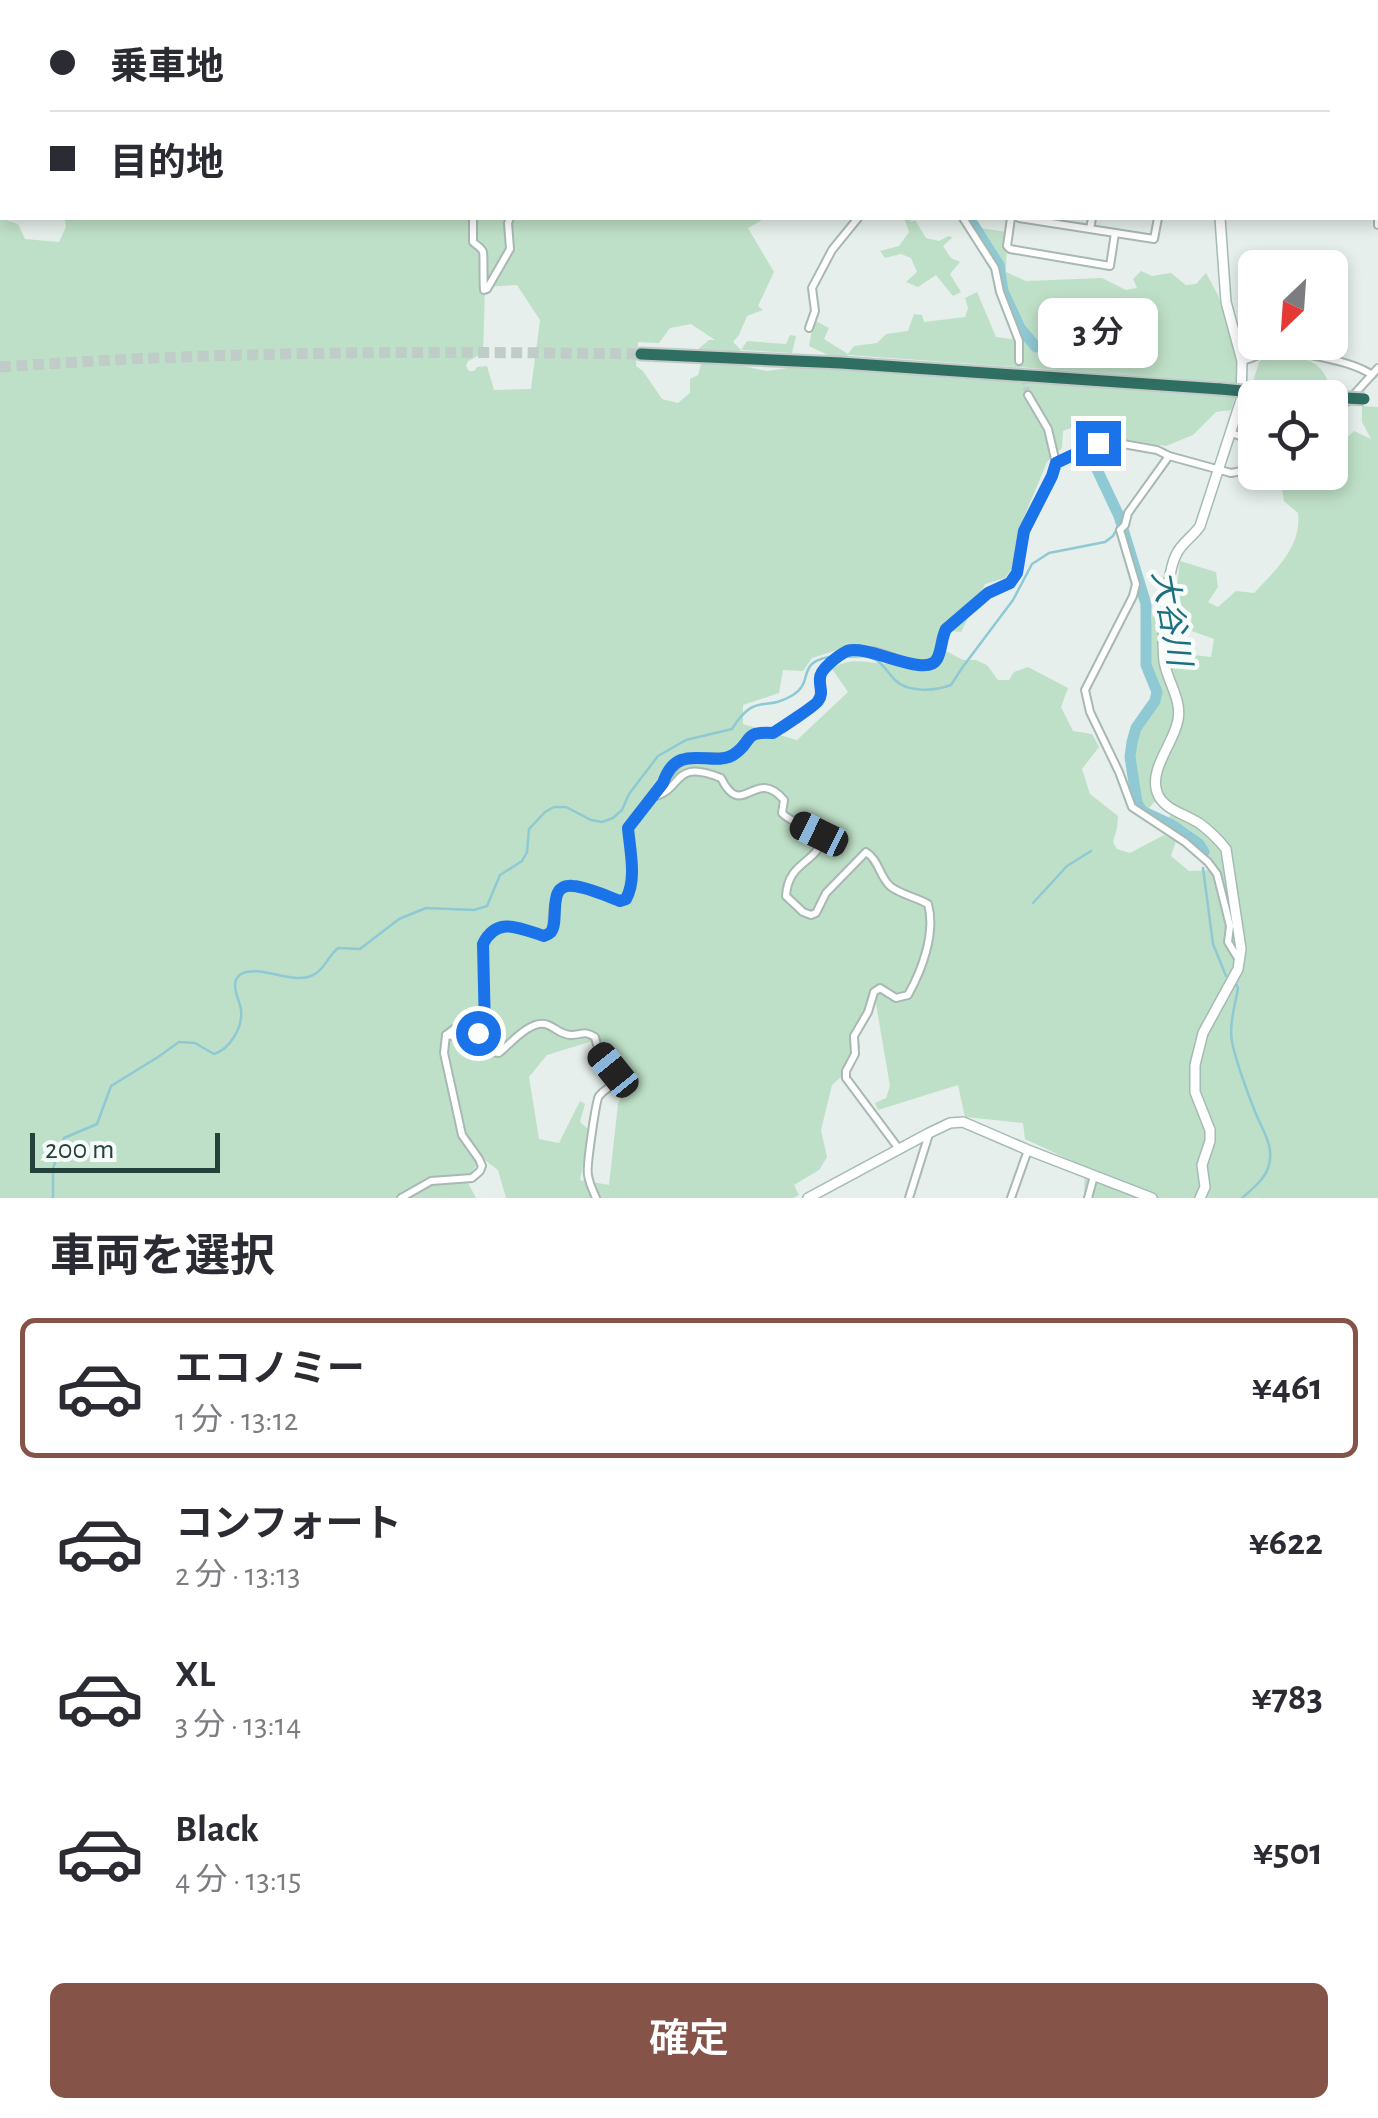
<!DOCTYPE html>
<html lang="ja">
<head>
<meta charset="utf-8">
<style>
	:root { --surface:#fff; --page:#f7f7f7; --text:#2b2b33; --muted:#7c7c81; --line:#e1e1e2; --accent:#855347 }
	body { margin:0; font-family:"Alegreya Sans","Noto Sans JP",sans-serif; background:var(--page); color:var(--text); height:100vh; display:flex; flex-direction:column; font-size:38px; white-space:nowrap }
	* { box-sizing:border-box; margin:0 }
	p { font-size:32px; color:var(--muted) }
	.icon { flex:none; width:55px; height:55px; fill:none; stroke:currentColor; stroke-width:2; stroke-linecap:round; stroke-linejoin:round }
	.map { position:relative; height:1198px; overflow:hidden }
	.details { display:flex; flex-direction:column; background:var(--surface); flex:1 }
	.details>* { flex:none }
	.banner { position:absolute; left:0px; top:0px; width:1380px; height:220px; box-shadow:0 5px 15px #0003; display:grid; align-content:center; height:220px; padding:0 50px; background:var(--surface) }
	.needle { width:65px; rotate:205deg }
	.tools { position:absolute; left:1238px; top:250px; display:grid; gap:20px }
	.tools a { display:grid; place-items:center; width:110px; height:110px; border-radius:15px; background:var(--surface); box-shadow:0 5px 15px #0003; font-size:50px }
	.scale { position:absolute; left:30px; bottom:25px; width:190px; box-sizing:border-box; padding-left:10px; border:5px solid #24423a; border-top:0; font-size:28px; line-height:35px; white-space:nowrap; color:#24423a; -webkit-text-stroke:8px #f7fbf9; paint-order:stroke }
	.end { position:absolute; width:45px; height:45px; margin:-22px; border:12px solid #1a73e8; background:#fff; box-shadow:0 0 0 5px #fff }
	.from { border-radius:50% }
	.bubble { position:absolute; height:70px; border-radius:15px; background:var(--surface); box-shadow:0 5px 15px #0003; font-size:32px; font-weight:600; line-height:70px; text-align:center }
	.car { position:absolute; width:30px; height:60px; margin:-30px -15px; border-radius:12px; box-shadow:0 0 8px 2px #0007; background:linear-gradient(#222 24%,#8ab4d8 0 40%,#222 0 76%,#8ab4d8 0 86%,#222 0) }
	.banner b { display:flex; align-items:center; gap:35px; height:95px; font-size:38px }
	.banner b+b { border-top:2px solid var(--line) }
	.banner i { width:25px; height:25px; background:var(--text) }
	ul { padding:0; list-style:none }
	li { display:flex; align-items:center; gap:30px; height:140px; margin:0 20px 15px; padding:0 30px; border:5px solid transparent; border-radius:15px }
	li div { flex:1 }
	li b { display:block; font-size:38px }
	li em { font-style:normal; font-weight:600 }
	li.selected { border-color:var(--accent) }
	li>.icon { width:90px; height:90px; stroke-width:1.5 }
	h2 { padding:0 50px; font-size:45px; line-height:120px }
	.action { display:flex; gap:20px; margin-top:auto; padding:20px 50px }
	.action a { flex:1; height:115px; border-radius:15px; background:var(--accent); color:#fff; font-size:40px; font-weight:600; line-height:115px; text-align:center }
	.map>svg:first-child { display:block }
	.green { fill:#bfe0c8; fill-rule:evenodd }
	.lines { fill:none; stroke-linecap:round; stroke-linejoin:round }
	.stream { stroke:#8ec9d4; stroke-width:2.5 }
	.river { stroke:#8ec9d4; stroke-width:11 }
	.street-tunnel { stroke:#bfccc8; stroke-width:6; stroke-dasharray:6 3; stroke-linecap:butt }
	.highway-tunnel { stroke:#bfccc8; stroke-width:11; stroke-dasharray:11 5.5; stroke-linecap:butt }
	.street-casing { stroke:#a8b8b2; stroke-width:10 }
	.secondary-casing { stroke:#a4bbb3; stroke-width:12 }
	.highway-casing { stroke:#c2cac8; stroke-width:15 }
	.street { stroke:#fff; stroke-width:6 }
	.secondary { stroke:#fff; stroke-width:9 }
	.highway { stroke:#2f6f62; stroke-width:11 }
	.rail { stroke:#5f7d75; stroke-width:2.5; stroke-dasharray:20 10; stroke-linecap:butt }
	.highway-bridge-casing { stroke:#c2cac8; stroke-width:15; stroke-linecap:butt }
	.highway-bridge { stroke:#2f6f62; stroke-width:11 }
	.route { stroke:#1a73e8; stroke-width:12 }
	.labels { text-anchor:middle; dominant-baseline:central; stroke-width:9; stroke-linejoin:round; paint-order:stroke }
	.water-label { font-size:32px; font-style:italic; fill:#1c6f80; stroke:#f7fbf9 }
</style>
</head>
<body>
<div class="map">
<svg width="1378" height="1198" viewBox="0 0 1378 1198">
	<rect width="100%" height="100%" fill="#e6efeb"/>
	<g class="green">
		<path d="M0,218L18,224L25,239L59,242L66,227L65,218H766L748,228L774,272L758,306L763,310L747,316L739,335L733,342L741,350L747,341L786,344L790,335L796,336L792,353L742,350L734,353L733,364L767,371L795,367L798,357L826,365L830,356L809,346L814,320L829,328L824,339L848,354L854,346L877,343L886,334L908,331L914,314L922,315L924,322L965,317L968,308L965,298L977,292L996,337L1010,339L1028,337L1007,291L1006,272L980,228L1007,232L1006,272L1026,281L1102,278L1126,290L1137,288L1133,279L1141,271L1152,276L1171,273L1186,285L1196,284L1206,273L1218,295L1238,364L1235,397L1231,410L1216,412L1193,435L1166,446L1095,435L1084,423L1063,431L1062,448L1047,462L1022,522L1016,563L1005,578L985,584L961,632L951,631L945,638L946,651L963,660H976L987,665L998,680H1009L1014,672L1028,667L1068,688L1061,707L1073,731L1092,734L1099,747L1082,769L1090,794L1118,816L1117,828L1113,842L1117,849L1130,853L1164,835L1176,841L1171,856L1189,871L1214,870L1208,854L1165,824L1176,806L1162,794L1144,813L1134,806L1133,756L1138,729L1157,703L1159,692L1148,667L1149,640L1153,612L1160,616L1158,644L1170,652L1211,657L1214,639L1172,624L1180,561L1216,572L1218,587L1208,602L1218,607L1236,591L1254,593C1276,570 1302,546 1298,513L1284,501L1282,489L1304,473L1330,472V454L1354,431L1371,439L1362,422V406L1378,407V1198H1084L1085,1167L1025,1139L1023,1123L965,1117L958,1085L878,1110L875,1103L886,1098L890,1086L875,998L857,1031L860,1047L849,1070L832,1085L821,1130L827,1157L819,1170L794,1185L799,1195L793,1198H506L498,1170L482,1158L466,1179L476,1198H0ZM517,285L540,320L531,389L494,390L487,366L477,367L474,371H469L466,366L468,361L483,353L485,287ZM691,324L715,340H709L696,351L697,362L701,364L698,375L690,379V393L678,403L662,399L643,371L636,366L638,342L659,343L670,328ZM849,355L1224,382L1222,396L841,370L840,358ZM847,647L874,649L887,664C867,663 850,656 832,669L848,692L797,740L743,724V705L779,693L783,670L803,671L812,658ZM596,1040L625,1084L618,1104L609,1185L580,1180L590,1131L580,1122L585,1104L580,1101L559,1143L539,1139L529,1077L547,1055Z"/>
		<path d="M904,218H909L911,222L915,220L926,238L939,241L948,236L953,237L943,246L951,258L960,262L950,274L961,292L953,296L936,275L918,287L906,282L917,272L911,258L901,254L885,258L880,251L899,246L909,232Z"/>
		<path d="M1266,356C1296,359 1321,353 1330,388L1252,385L1259,362Z"/>
	</g>
	<g class="lines">
		<g class="stream">
			<path d="M845,657C853,657 863,655 870,657C882,661 887,672 895,680C908,693 935,691 951,685L962,668L1013,600L1032,564L1049,553L1105,542L1113,536L1120,523"/>
			<path d="M1203,868L1213,944L1226,976"/>
			<path d="M1033,903L1067,866L1091,851"/>
			<path d="M1236,984L1238,988C1235,1006 1229,1024 1232,1042C1236,1061 1247,1091 1254,1109C1261,1129 1276,1146 1268,1168C1264,1180 1251,1190 1242,1198"/>
			<path d="M53,1198V1168L64,1138L97,1124L111,1086L158,1057L179,1042L195,1043L214,1054C230,1049 243,1027 241,1010C240,1000 228,982 241,974C258,964 291,984 311,976C324,971 328,956 338,948L360,949L399,919L426,908L474,910L487,906L500,875L522,861L527,852L529,829L545,812L554,807H566L591,820L602,822L613,818L622,810L629,794L658,756L686,740L732,729C756,691 764,713 793,695C816,681 793,660 837,656"/>
		</g>
		<g class="river">
			<path d="M821,0L823,2"/>
			<path d="M969,218L999,265L1003,291L1020,328L1036,347"/>
			<path d="M1076,425L1119,516L1146,604V665L1157,692L1155,701L1136,728L1132,742L1130,757L1137,803L1142,811L1172,825L1199,844L1204,852"/>
		</g>
		<path class="street-tunnel" d="M1019,361L1028,395"/>
		<path class="highway-tunnel" d="M0,367C61,363 122,359 183,357C336,351 489,352 641,354"/>
		<g class="street-casing">
			<g id="street">
				<path d="M501,0L506,2"/>
				<path d="M518,0V2"/>
				<path d="M779,0L780,2"/>
				<path d="M832,0L833,2"/>
				<path d="M880,0V2"/>
				<path d="M988,0V2"/>
				<path d="M1096,0V2"/>
				<path d="M1360,0V2"/>
				<path d="M341,2L342,0"/>
				<path d="M1378,217V225"/>
				<path d="M473,218V242C476,245 482,248 483,252C484,255 483,284 484,290L487,289L510,249L508,223L510,218"/>
				<path d="M963,218L995,268L1000,292L1019,341V361"/>
				<path d="M1011,218L1007,246L1010,249L1110,266L1115,233"/>
				<path d="M1019,218L1154,239L1158,218"/>
				<path d="M1090,229L1092,218"/>
				<path d="M809,328L815,311L812,288L832,250L858,218"/>
				<path d="M1242,361C1250,359 1257,355 1265,353C1288,348 1353,361 1372,375"/>
				<path d="M1028,395L1048,429L1056,463"/>
				<path d="M1330,413L1348,401L1378,368"/>
				<path d="M1231,433L1255,441"/>
				<path d="M1169,456L1128,513L1125,525L1120,530L1136,584L1133,596L1085,690L1090,712L1119,772L1132,807L1185,842L1208,862L1217,874L1230,926L1228,942L1239,960"/>
				<path d="M446,1035L455,1028L478,1033L485,1030L483,944C497,915 521,929 544,937L552,930C553,919 552,900 560,891C570,878 607,896 621,901L626,899C637,879 630,851 628,828L653,797"/>
				<path d="M446,1035L474,1039L492,1052L499,1053C511,1043 532,1018 548,1025C556,1028 561,1035 571,1035C582,1035 584,1030 595,1037C599,1058 610,1061 616,1080C611,1089 605,1088 599,1096C596,1100 586,1168 588,1175C589,1183 593,1191 596,1198"/>
				<path d="M899,1149L846,1078V1071L855,1054L854,1036L868,1012L874,992L880,988L896,998L908,995C922,970 936,933 928,904C916,897 899,894 890,886C879,876 879,860 866,852L826,893L816,913L811,915L803,912L786,896C788,862 815,864 823,839C813,826 793,825 782,813L784,800C754,765 743,822 721,778C671,758 684,790 653,797C672,770 673,756 712,757C720,757 728,758 735,754C755,739 742,732 773,733C780,728 817,704 819,700C825,691 818,685 820,676C822,666 841,655 850,650C858,651 868,650 876,652C896,657 913,669 934,664C941,653 940,640 946,629L988,593L1010,583L1017,573L1024,531L1052,475L1056,463L1097,443L1106,441L1157,450L1169,456L1231,473L1247,470L1255,464"/>
				<path d="M401,1198L431,1181L472,1178L480,1171L482,1166L479,1159L462,1135L444,1053L446,1035"/>
				<path d="M909,1198L929,1134"/>
				<path d="M1011,1198L1028,1150"/>
				<path d="M1088,1198L1094,1176"/>
			</g>
		</g>
		<g class="secondary-casing">
			<g id="secondary">
				<path d="M1205,0V2"/>
				<path d="M808,1198L929,1133L950,1123L963,1122L1028,1150L1152,1198"/>
				<path d="M1200,1198L1205,1187L1202,1165L1210,1141V1130L1195,1092V1065L1203,1033L1238,969L1241,949L1226,849C1218,839 1210,831 1199,823C1185,814 1162,809 1157,792C1149,769 1174,743 1178,720C1182,699 1167,681 1164,661C1161,640 1167,573 1176,555C1181,543 1193,537 1200,526L1241,400L1242,361L1226,302L1220,218"/>
			</g>
		</g>
		<g class="highway-casing">
			<g id="highway">
				<path d="M188,2L192,0"/>
				<path d="M203,2L206,0"/>
				<path d="M0,109L2,108"/>
				<path d="M0,119L2,118"/>
				<path d="M641,354L841,363L1220,389"/>
				<path d="M1254,392L1329,397"/>
			</g>
		</g>
		<use href="#street" class="street"/>
		<use href="#secondary" class="secondary"/>
		<use href="#highway" class="highway"/>
		<g class="rail">
			<path d="M164,2L166,0"/>
			<path d="M0,92L2,91"/>
		</g>
		<g class="highway-bridge-casing">
			<g id="highway-bridge">
				<path d="M1220,389L1254,392"/>
				<path d="M1329,397L1364,399"/>
			</g>
		</g>
		<use href="#highway-bridge" class="highway-bridge"/>
	</g>
	<g class="lines">
		<path class="route" d="M478,1033L485,1030L483,944C497,915 521,929 544,936C546,935 549,934 551,932C560,920 546,883 573,886C588,887 606,896 620,901L626,899C637,879 630,851 628,828L663,783C677,740 711,768 733,755C754,742 741,731 773,733C781,728 815,706 818,701C824,693 819,687 820,678C820,669 839,655 847,651C869,644 926,679 937,659C942,650 941,639 946,629L988,593L1010,583L1017,573L1024,531L1052,476L1056,463L1098,443"/>
	</g>
	<g class="labels">
		<g class="water-label">
			<text transform="translate(1171 618) rotate(80)">大谷川</text>
		</g>
	</g>
</svg>
<div class="tools">
<a><svg class="needle" viewBox="-14 -14 28 28"><path d="M0-13l5 13h-10z" fill="#e53935"/><path d="M0 13l5-13h-10z" fill="#7c7c81"/></svg></a>
<a><svg class="icon" aria-label="locate" viewBox="0 0 24 24"><circle cx="12" cy="12" r="6"/><path d="M12 2v4M12 18v4M2 12h4M18 12h4"/></svg></a>
</div>
<div class="scale">200 m</div>
<i class="end from" style="left:478px;top:1033px"></i>
<i class="end" style="left:1098px;top:443px"></i>
<div class="bubble" style="left:1038px;top:298px;width:120px">3 分</div>
<i class="car" style="left:819px;top:834px;rotate:296deg"></i>
<i class="car" style="left:613px;top:1070px;rotate:321deg"></i>
<div class="banner">
<b><i class="from"></i>乗車地</b>
<b><i></i>目的地</b>
</div>
</div>
<section class="details">
<h2>車両を選択</h2>
<ul>
<li class="selected"><svg class="icon" aria-label="car" viewBox="0 0 24 24"><path d="M5 17H2v-5l4-1 3-4h7l3 4 3 1v5h-3M9 17h6M6 11h13"/><circle cx="7" cy="17" r="2"/><circle cx="17" cy="17" r="2"/></svg><div><b>エコノミー</b><p>1 分 · 13:12</p></div><em>¥461</em></li>
<li><svg class="icon" aria-label="car" viewBox="0 0 24 24"><path d="M5 17H2v-5l4-1 3-4h7l3 4 3 1v5h-3M9 17h6M6 11h13"/><circle cx="7" cy="17" r="2"/><circle cx="17" cy="17" r="2"/></svg><div><b>コンフォート</b><p>2 分 · 13:13</p></div><em>¥622</em></li>
<li><svg class="icon" aria-label="car" viewBox="0 0 24 24"><path d="M5 17H2v-5l4-1 3-4h7l3 4 3 1v5h-3M9 17h6M6 11h13"/><circle cx="7" cy="17" r="2"/><circle cx="17" cy="17" r="2"/></svg><div><b>XL</b><p>3 分 · 13:14</p></div><em>¥783</em></li>
<li><svg class="icon" aria-label="car" viewBox="0 0 24 24"><path d="M5 17H2v-5l4-1 3-4h7l3 4 3 1v5h-3M9 17h6M6 11h13"/><circle cx="7" cy="17" r="2"/><circle cx="17" cy="17" r="2"/></svg><div><b>Black</b><p>4 分 · 13:15</p></div><em>¥501</em></li>
</ul>
<div class="action"><a>確定</a></div>
</section>
</body>
</html>
